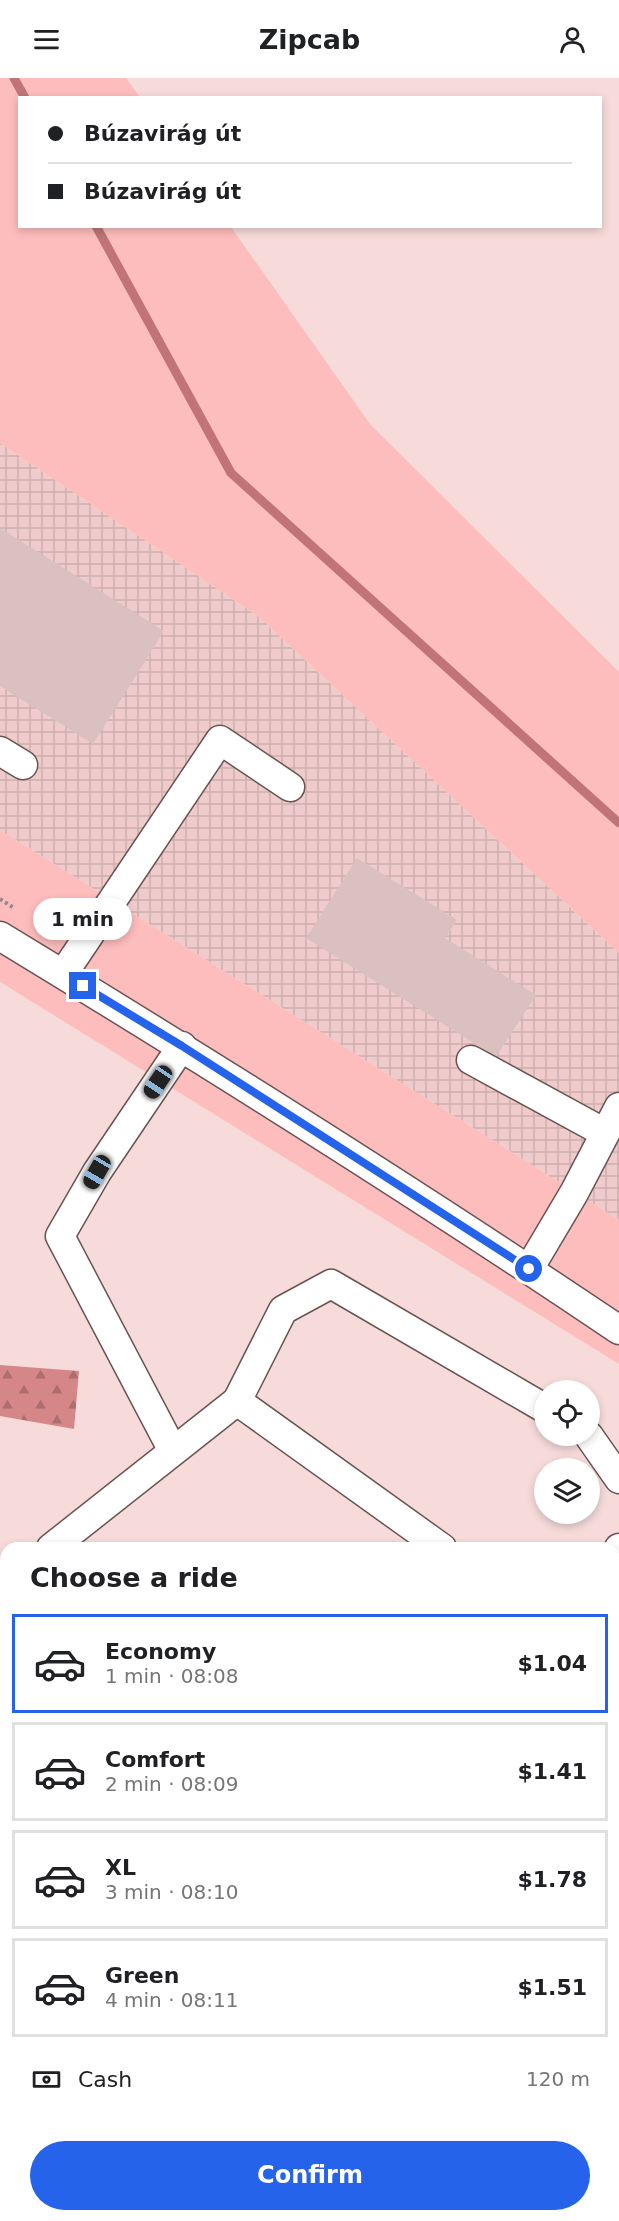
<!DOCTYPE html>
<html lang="en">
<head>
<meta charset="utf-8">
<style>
	:root { --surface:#fff; --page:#f6f6f6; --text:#202124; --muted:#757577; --line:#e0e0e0; --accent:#2563eb }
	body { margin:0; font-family:"DejaVu Sans",sans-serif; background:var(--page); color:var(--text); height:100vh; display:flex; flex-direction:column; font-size:22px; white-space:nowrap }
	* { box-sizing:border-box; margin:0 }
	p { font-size:20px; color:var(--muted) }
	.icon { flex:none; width:33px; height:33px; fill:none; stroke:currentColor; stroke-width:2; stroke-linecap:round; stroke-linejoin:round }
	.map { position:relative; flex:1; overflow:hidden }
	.side { position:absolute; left:0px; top:1464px; width:620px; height:680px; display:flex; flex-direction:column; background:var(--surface); border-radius:18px 18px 0 0; box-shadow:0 3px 9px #0003 }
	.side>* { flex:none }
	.banner { position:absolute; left:18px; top:18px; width:584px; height:132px; border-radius:0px; box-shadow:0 3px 9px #0003; display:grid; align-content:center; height:132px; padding:0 30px; background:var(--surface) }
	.tools { position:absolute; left:534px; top:1302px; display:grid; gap:12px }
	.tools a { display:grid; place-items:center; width:66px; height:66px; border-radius:50%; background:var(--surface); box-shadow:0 3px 9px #0003; font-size:30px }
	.end { position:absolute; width:27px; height:27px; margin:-14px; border:8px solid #2563eb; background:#fff; box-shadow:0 0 0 3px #fff }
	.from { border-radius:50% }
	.bubble { position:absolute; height:42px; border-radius:21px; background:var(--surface); box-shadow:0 3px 9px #0003; font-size:20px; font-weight:700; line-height:42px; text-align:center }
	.car { position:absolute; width:18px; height:36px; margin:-18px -9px; border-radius:8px; box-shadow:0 0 4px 2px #0007; background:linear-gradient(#222 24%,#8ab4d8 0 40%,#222 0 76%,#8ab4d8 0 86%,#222 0) }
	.banner b { display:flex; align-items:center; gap:21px; height:57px; font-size:22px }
	.banner b+b { border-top:2px solid var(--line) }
	.banner i { width:15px; height:15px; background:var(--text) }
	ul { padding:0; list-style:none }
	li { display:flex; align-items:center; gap:18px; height:99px; margin:0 12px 9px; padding:0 18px; border:3px solid var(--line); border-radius:0px }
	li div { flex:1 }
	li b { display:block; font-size:22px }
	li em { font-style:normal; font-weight:700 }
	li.selected { border-color:var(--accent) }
	li>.icon { width:54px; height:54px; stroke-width:1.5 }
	h2 { padding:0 30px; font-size:27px; line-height:72px }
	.pay { display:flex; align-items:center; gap:15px; height:66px; padding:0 30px; font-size:22px }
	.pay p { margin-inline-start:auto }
	.action { display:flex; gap:12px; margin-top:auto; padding:12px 30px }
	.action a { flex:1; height:69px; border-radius:36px; background:var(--accent); color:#fff; font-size:24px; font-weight:700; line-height:69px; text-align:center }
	header { display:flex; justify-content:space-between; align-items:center; height:78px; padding:0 30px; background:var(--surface); font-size:27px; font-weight:700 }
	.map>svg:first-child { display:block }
	.industrial { fill:url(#industrial-grid) }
	.green { fill:#febdbd }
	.forest { fill:url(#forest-firs) }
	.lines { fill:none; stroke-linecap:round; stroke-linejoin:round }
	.stream { stroke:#c07476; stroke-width:9 }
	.building { fill:#dac0bf }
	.minor-casing { stroke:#6a5353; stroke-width:31 }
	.path { stroke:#9c8888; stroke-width:4; stroke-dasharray:3 3; stroke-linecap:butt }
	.minor { stroke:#fff; stroke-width:28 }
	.route { stroke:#2563eb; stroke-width:8 }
</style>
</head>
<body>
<header><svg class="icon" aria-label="menu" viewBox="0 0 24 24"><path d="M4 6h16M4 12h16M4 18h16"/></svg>Zipcab<svg class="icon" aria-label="person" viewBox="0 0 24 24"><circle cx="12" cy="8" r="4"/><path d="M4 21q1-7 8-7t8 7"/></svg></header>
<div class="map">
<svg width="619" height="2143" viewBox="0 0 619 2143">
	<defs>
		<pattern id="industrial-grid" width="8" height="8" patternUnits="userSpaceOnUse" patternTransform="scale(1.5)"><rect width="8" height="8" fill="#efcccb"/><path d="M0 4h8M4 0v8" fill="none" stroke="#cdafae"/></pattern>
		<pattern id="forest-firs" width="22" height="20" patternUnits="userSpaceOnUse" patternTransform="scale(1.5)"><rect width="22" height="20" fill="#d58788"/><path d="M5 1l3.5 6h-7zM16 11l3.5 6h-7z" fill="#ad6e6f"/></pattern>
	</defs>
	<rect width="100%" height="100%" fill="#f7dbdb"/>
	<path class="industrial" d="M0,365L258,538L619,875V1142L0,752Z"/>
	<g class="green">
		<path d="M0,0H126L140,19L20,20V148L231,149L370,346L619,594V875L258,538L0,365Z"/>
		<path d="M0,752L619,1142V1286L0,904Z"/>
	</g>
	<path class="forest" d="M0,1287L79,1293L74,1351L0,1338Z"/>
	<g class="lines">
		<g class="stream">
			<path d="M14,0L25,20"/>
			<path d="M96,148L231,395L619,745"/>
		</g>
	</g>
	<g class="building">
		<path d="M0,450L164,553L93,666L0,608Z"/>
		<path d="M357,780L457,842L445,860L536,917L496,979L306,860Z"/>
	</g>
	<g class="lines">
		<g class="minor-casing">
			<g id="minor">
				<path d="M0,673L23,687"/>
				<path d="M0,858C209,985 416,1115 619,1252"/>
				<path d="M63,896L220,662L290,709"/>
				<path d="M471,982L605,1055"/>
				<path d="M529,1191L574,1115L619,1029"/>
				<path d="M237,1323L442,1470"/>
				<path d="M589,1358L619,1401"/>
				<path d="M173,1373L60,1158L97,1094L182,968"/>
				<path d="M51,1470L237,1323L283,1232L331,1206L544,1330"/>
				<path d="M614,1489L619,1470"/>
				<path d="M0,1511L6,1505"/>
				<path d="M614,1591L619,1587"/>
				<path d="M614,1962L619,1957"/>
				<path d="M614,2051L619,2057"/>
				<path d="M213,2138L219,2143"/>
				<path d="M9,2143L15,2138"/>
				<path d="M103,2143L109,2138"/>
			</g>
		</g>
		<path class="path" d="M0,821L14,830"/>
		<use href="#minor" class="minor"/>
	</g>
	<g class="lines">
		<path class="route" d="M83,908L182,968L529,1191"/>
	</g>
</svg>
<div class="tools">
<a><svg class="icon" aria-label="locate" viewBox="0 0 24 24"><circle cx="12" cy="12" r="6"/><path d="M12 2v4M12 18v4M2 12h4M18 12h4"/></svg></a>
<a><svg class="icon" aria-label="layers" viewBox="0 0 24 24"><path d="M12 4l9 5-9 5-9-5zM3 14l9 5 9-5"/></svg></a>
</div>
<i class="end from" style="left:529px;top:1191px"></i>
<i class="end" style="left:83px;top:908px"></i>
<div class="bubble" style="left:33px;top:820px;width:99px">1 min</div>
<i class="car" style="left:158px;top:1004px;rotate:214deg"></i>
<i class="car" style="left:97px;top:1094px;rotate:210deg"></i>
<div class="banner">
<b><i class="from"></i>Búzavirág út</b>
<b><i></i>Búzavirág út</b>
</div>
<section class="side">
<h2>Choose a ride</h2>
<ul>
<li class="selected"><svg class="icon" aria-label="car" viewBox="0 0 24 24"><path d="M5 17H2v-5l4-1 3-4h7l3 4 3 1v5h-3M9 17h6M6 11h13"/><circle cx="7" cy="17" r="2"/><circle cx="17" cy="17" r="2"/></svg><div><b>Economy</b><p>1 min · 08:08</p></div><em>$1.04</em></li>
<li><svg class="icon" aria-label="car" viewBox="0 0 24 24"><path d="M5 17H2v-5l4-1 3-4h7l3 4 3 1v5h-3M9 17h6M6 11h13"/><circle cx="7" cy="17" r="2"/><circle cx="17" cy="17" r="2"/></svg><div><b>Comfort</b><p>2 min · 08:09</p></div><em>$1.41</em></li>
<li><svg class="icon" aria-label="car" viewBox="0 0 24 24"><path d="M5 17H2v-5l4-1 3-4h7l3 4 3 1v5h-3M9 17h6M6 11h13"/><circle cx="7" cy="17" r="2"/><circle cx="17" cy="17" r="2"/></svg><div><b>XL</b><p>3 min · 08:10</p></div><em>$1.78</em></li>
<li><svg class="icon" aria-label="car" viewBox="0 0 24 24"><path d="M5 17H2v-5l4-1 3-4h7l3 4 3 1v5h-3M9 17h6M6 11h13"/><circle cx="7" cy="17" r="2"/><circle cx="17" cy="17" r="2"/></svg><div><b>Green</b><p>4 min · 08:11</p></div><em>$1.51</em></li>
</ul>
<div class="pay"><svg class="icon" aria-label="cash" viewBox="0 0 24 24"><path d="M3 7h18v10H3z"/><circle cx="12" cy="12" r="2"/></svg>Cash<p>120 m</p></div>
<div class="action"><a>Confirm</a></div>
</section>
</div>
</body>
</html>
